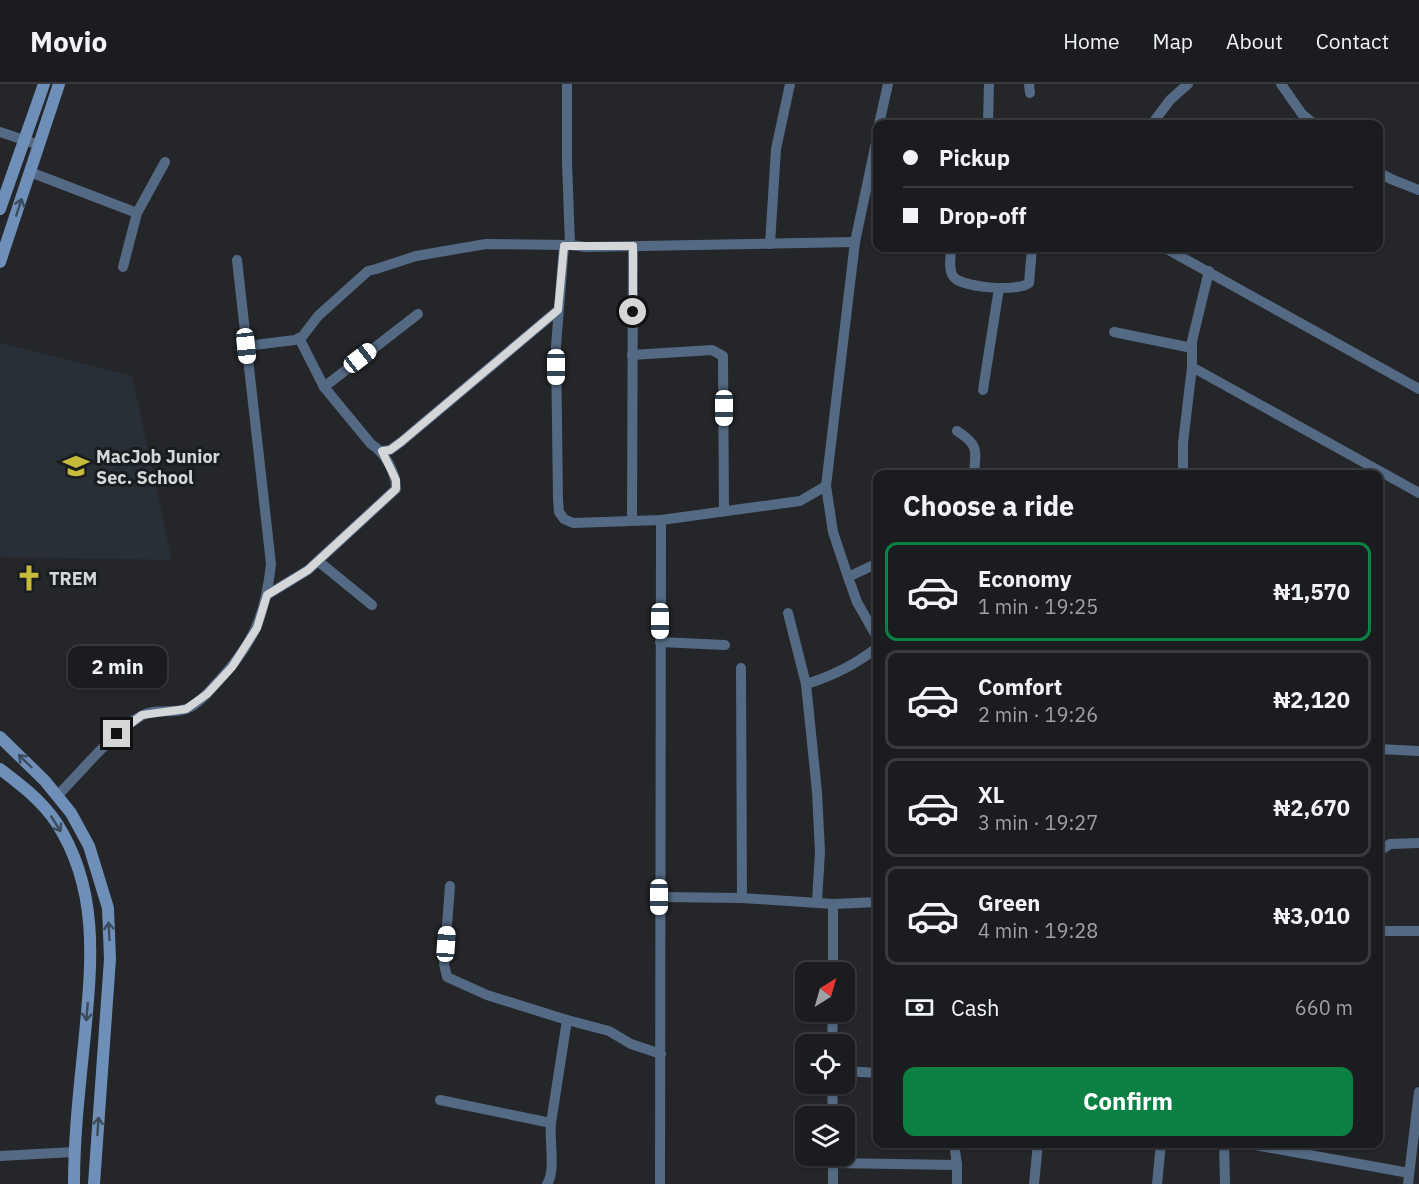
<!DOCTYPE html>
<html lang="en">
<head>
<meta charset="utf-8">
<style>
	:root { --surface:#1b1c1f; --page:#28292c; --text:#f1f3f6; --muted:#a0a1a4; --line:#393a3d; --accent:#0b8043 }
	body { margin:0; font-family:"IBM Plex Sans",sans-serif; background:var(--page); color:var(--text); height:100vh; display:flex; flex-direction:column; font-size:22px; white-space:nowrap }
	* { box-sizing:border-box; margin:0 }
	p { font-size:20px; color:var(--muted) }
	.icon { flex:none; width:33px; height:33px; fill:none; stroke:currentColor; stroke-width:2; stroke-linecap:round; stroke-linejoin:round }
	.map { position:relative; flex:1; overflow:hidden }
	.drawer { position:absolute; left:873px; top:386px; width:510px; height:678px; display:flex; flex-direction:column; background:var(--surface); border-radius:12px; box-shadow:0 2px 4px #0004,0 0 0 2px var(--line) }
	.drawer>* { flex:none }
	.guide { position:absolute; left:873px; top:36px; width:510px; height:132px; border-radius:12px; box-shadow:0 2px 4px #0004,0 0 0 2px var(--line); display:grid; align-content:center; height:132px; padding:0 30px; background:var(--surface) }
	.needle { width:39px; rotate:37deg }
	.fabs { position:absolute; left:795px; top:878px; display:grid; gap:12px }
	.fabs a { display:grid; place-items:center; width:60px; height:60px; border-radius:12px; background:var(--surface); box-shadow:0 2px 4px #0004,0 0 0 2px var(--line); font-size:30px }
	.end { position:absolute; width:27px; height:27px; margin:-14px; border:8px solid #d4d6d8; background:#111; box-shadow:0 0 0 3px #111 }
	.from { border-radius:50% }
	.bubble { position:absolute; height:42px; border-radius:12px; background:var(--surface); box-shadow:0 2px 4px #0004,0 0 0 2px var(--line); font-size:20px; font-weight:700; line-height:42px; text-align:center }
	.car { position:absolute; width:18px; height:36px; margin:-18px -9px; border-radius:8px; box-shadow:0 0 4px 2px #0007; background:linear-gradient(#fff 24%,#345 0 40%,#fff 0 76%,#345 0 86%,#fff 0) }
	.guide b { display:flex; align-items:center; gap:21px; height:57px; font-size:22px }
	.guide b+b { border-top:2px solid var(--line) }
	.guide i { width:15px; height:15px; background:var(--text) }
	ul { padding:0; list-style:none }
	li { display:flex; align-items:center; gap:18px; height:99px; margin:0 12px 9px; padding:0 18px; border:3px solid var(--line); border-radius:12px }
	li div { flex:1 }
	li b { display:block; font-size:22px }
	li em { font-style:normal; font-weight:700 }
	li.current { border-color:var(--accent) }
	li>.icon { width:54px; height:54px; stroke-width:1.5 }
	h2 { padding:0 30px; font-size:27px; line-height:72px }
	.pay { display:flex; align-items:center; gap:15px; height:66px; padding:0 30px; font-size:22px }
	.pay p { margin-inline-start:auto }
	.button { display:flex; gap:12px; margin-top:auto; padding:12px 30px }
	.button a { flex:1; height:69px; border-radius:12px; background:var(--accent); color:#fff; font-size:24px; font-weight:700; line-height:69px; text-align:center }
	header { display:flex; align-items:center; gap:36px; box-sizing:border-box; height:84px; padding:0 30px; background:var(--surface); border-bottom:2px solid var(--line) }
	header strong { font-size:28px }
	nav { display:flex; gap:33px; margin-inline-start:auto; font-size:21px }
	.map>svg:first-child { display:block }
	.built { fill:#292f37 }
	.lines { fill:none; stroke-linecap:round; stroke-linejoin:round }
	.minor { stroke:#546983; stroke-width:10 }
	.secondary { stroke:#6e8fb7; stroke-width:12 }
	.oneway { stroke:#3c4b5c }
	.route { stroke:#d4d6d8; stroke-width:8 }
	.labels { text-anchor:middle; dominant-baseline:central; stroke-width:6; stroke-linejoin:round; paint-order:stroke }
	.poi-label { font-size:18px; font-weight:bold; fill:#d4d6d8; stroke:#1a1d1f; text-anchor:start }
</style>
</head>
<body>
<header>
<strong>Movio</strong>
<nav><a>Home</a><a>Map</a><a>About</a><a>Contact</a></nav>
</header>
<div class="map">
<svg width="1419" height="1100" viewBox="0 0 1419 1100">
	<rect width="100%" height="100%" fill="#242629"/>
	<path class="built" d="M0,259L132,292L172,476L0,473Z"/>
	<g class="lines">
		<g class="minor">
			<path d="M567,0V78L570,161"/>
			<path d="M1029,0L1030,9"/>
			<path d="M1281,0L1302,30L1314,40"/>
			<path d="M879,40L888,0"/>
			<path d="M988,40L989,0"/>
			<path d="M1152,40L1170,16L1188,0"/>
			<path d="M0,48L39,61"/>
			<path d="M878,49L855,158L826,402L833,448L848,493L857,518L878,555"/>
			<path d="M30,88L137,129"/>
			<path d="M1378,88L1391,95L1419,106"/>
			<path d="M770,160L776,65L790,0"/>
			<path d="M564,162L556,262L558,416L559,428L564,435L573,439L661,436L800,417L826,402"/>
			<path d="M951,164C951,172 948,185 953,192C960,204 1019,208 1029,199L1032,164"/>
			<path d="M1165,164L1419,305"/>
			<path d="M123,183L137,129L165,78"/>
			<path d="M1114,248L1192,264"/>
			<path d="M245,262L295,256L302,253L318,232L368,187L376,185L416,172L486,160L570,161L586,163L855,158"/>
			<path d="M632,271L712,266L723,272L724,426"/>
			<path d="M1192,283L1419,409"/>
			<path d="M324,303L418,230"/>
			<path d="M983,306L999,204"/>
			<path d="M957,347C979,361 976,366 974,390"/>
			<path d="M382,367L390,366L401,358L558,226"/>
			<path d="M1183,390V359L1192,283V257L1209,187"/>
			<path d="M632,436L633,162"/>
			<path d="M318,477L372,521"/>
			<path d="M848,493L878,479"/>
			<path d="M267,511L308,486L396,405C396,388 385,369 371,360L324,303L299,254"/>
			<path d="M788,529L806,600L817,708L820,768L817,817"/>
			<path d="M660,558L725,561"/>
			<path d="M741,584L742,814"/>
			<path d="M806,600C833,592 855,581 878,563"/>
			<path d="M1378,665L1419,667"/>
			<path d="M58,711C80,689 115,646 141,632C154,624 172,630 186,625C196,622 207,610 214,602C252,562 265,535 271,480L237,176"/>
			<path d="M1378,768L1390,760L1419,759"/>
			<path d="M450,802L444,880L447,893L487,911L567,936L609,947L631,960L661,970"/>
			<path d="M659,813L742,814L833,820L878,818"/>
			<path d="M1378,847H1419"/>
			<path d="M833,888V820"/>
			<path d="M832,960L833,927"/>
			<path d="M844,987L878,989"/>
			<path d="M832,999L833,1032"/>
			<path d="M440,1016L551,1039"/>
			<path d="M954,1059L957,1081V1100"/>
			<path d="M1224,1059L1225,1100"/>
			<path d="M1244,1059L1409,1089"/>
			<path d="M0,1072L74,1068"/>
			<path d="M833,1079L957,1081"/>
			<path d="M547,1100C556,1087 549,1056 551,1039L567,936"/>
			<path d="M660,1100L661,436"/>
			<path d="M833,1100V1071"/>
			<path d="M1034,1100L1038,1059"/>
			<path d="M1157,1100L1161,1059"/>
			<path d="M1408,1100L1419,1008"/>
		</g>
		<g class="secondary">
			<path d="M0,125L44,0"/>
			<path d="M0,178L59,0"/>
			<path d="M0,653L45,697L71,729L89,762L108,824L110,875L94,1100"/>
			<path d="M0,685C21,701 41,716 56,738C99,804 92,876 85,950C80,1000 74,1050 74,1100"/>
		</g>
	</g>
	<defs><path id="oneway-shaft" d="M-6 0H5M1.5-3L5.5 0L1.5 3" fill="none" stroke-width="1.6" stroke-linecap="round" stroke-linejoin="round" transform="scale(1.5)"/></defs>
	<g class="oneway">
		<use href="#oneway-shaft" transform="translate(19 123) rotate(-72)"/>
		<use href="#oneway-shaft" transform="translate(25 677) rotate(-136)"/>
		<use href="#oneway-shaft" transform="translate(56 740) rotate(58)"/>
		<use href="#oneway-shaft" transform="translate(109 847) rotate(-93)"/>
		<use href="#oneway-shaft" transform="translate(87 928) rotate(95)"/>
		<use href="#oneway-shaft" transform="translate(98 1042) rotate(-86)"/>
	</g>
	<g class="lines">
		<path class="route" d="M117,650L142,631L186,625L207,610L232,583L257,544L267,511L308,486L396,405V396L382,367L390,366L401,358L558,226L564,162H633V228"/>
	</g>
	<defs>
		<g id="school-bare" transform="scale(2.07)"><path d="M0-5L7-2L0 1L-7-2ZM-4 1L0 2.5L4 1V4Q0 6-4 4Z" fill="#c8bb3b" stroke="#1a1d1f" stroke-width="2.5" paint-order="stroke"/></g>
		<g id="church-bare" transform="scale(2.07)"><path d="M-1.2-6h2.4v3.5h3.3v2.4h-3.3V6h-2.4V-.1h-3.3v-2.4h3.3Z" fill="#c8bb3b" stroke="#1a1d1f" stroke-width="2.5" paint-order="stroke"/></g>
	</defs>
	<g fill-rule="evenodd">
		<use href="#school-bare" x="76" y="382"/>
		<use href="#church-bare" x="29" y="494"/>
	</g>
	<g class="labels">
		<g class="poi-label">
			<text x="96" y="372">MacJob Junior<tspan x="96" dy="21">Sec. School</tspan></text>
			<text x="49" y="494">TREM</text>
		</g>
	</g>
</svg>
<div class="fabs">
<a><svg class="needle" viewBox="-14 -14 28 28"><path d="M0-13l5 13h-10z" fill="#e53935"/><path d="M0 13l5-13h-10z" fill="#a0a1a4"/></svg></a>
<a><svg class="icon" aria-label="locate" viewBox="0 0 24 24"><circle cx="12" cy="12" r="6"/><path d="M12 2v4M12 18v4M2 12h4M18 12h4"/></svg></a>
<a><svg class="icon" aria-label="layers" viewBox="0 0 24 24"><path d="M12 4l9 5-9 5-9-5zM3 14l9 5 9-5"/></svg></a>
</div>
<i class="end from" style="left:633px;top:228px"></i>
<i class="end" style="left:117px;top:650px"></i>
<div class="bubble" style="left:68px;top:562px;width:99px">2 min</div>
<i class="car" style="left:246px;top:262px;rotate:174deg"></i>
<i class="car" style="left:360px;top:274px;rotate:52deg"></i>
<i class="car" style="left:556px;top:283px;rotate:180deg"></i>
<i class="car" style="left:724px;top:324px;rotate:180deg"></i>
<i class="car" style="left:660px;top:537px;rotate:180deg"></i>
<i class="car" style="left:659px;top:813px;rotate:180deg"></i>
<i class="car" style="left:446px;top:860px;rotate:4deg"></i>
<div class="guide">
<b><i class="from"></i>Pickup</b>
<b><i></i>Drop-off</b>
</div>
<section class="drawer">
<h2>Choose a ride</h2>
<ul>
<li class="current"><svg class="icon" aria-label="car" viewBox="0 0 24 24"><path d="M5 17H2v-5l4-1 3-4h7l3 4 3 1v5h-3M9 17h6M6 11h13"/><circle cx="7" cy="17" r="2"/><circle cx="17" cy="17" r="2"/></svg><div><b>Economy</b><p>1 min · 19:25</p></div><em>₦1,570</em></li>
<li><svg class="icon" aria-label="car" viewBox="0 0 24 24"><path d="M5 17H2v-5l4-1 3-4h7l3 4 3 1v5h-3M9 17h6M6 11h13"/><circle cx="7" cy="17" r="2"/><circle cx="17" cy="17" r="2"/></svg><div><b>Comfort</b><p>2 min · 19:26</p></div><em>₦2,120</em></li>
<li><svg class="icon" aria-label="car" viewBox="0 0 24 24"><path d="M5 17H2v-5l4-1 3-4h7l3 4 3 1v5h-3M9 17h6M6 11h13"/><circle cx="7" cy="17" r="2"/><circle cx="17" cy="17" r="2"/></svg><div><b>XL</b><p>3 min · 19:27</p></div><em>₦2,670</em></li>
<li><svg class="icon" aria-label="car" viewBox="0 0 24 24"><path d="M5 17H2v-5l4-1 3-4h7l3 4 3 1v5h-3M9 17h6M6 11h13"/><circle cx="7" cy="17" r="2"/><circle cx="17" cy="17" r="2"/></svg><div><b>Green</b><p>4 min · 19:28</p></div><em>₦3,010</em></li>
</ul>
<div class="pay"><svg class="icon" aria-label="cash" viewBox="0 0 24 24"><path d="M3 7h18v10H3z"/><circle cx="12" cy="12" r="2"/></svg>Cash<p>660 m</p></div>
<div class="button"><a>Confirm</a></div>
</section>
</div>
</body>
</html>
